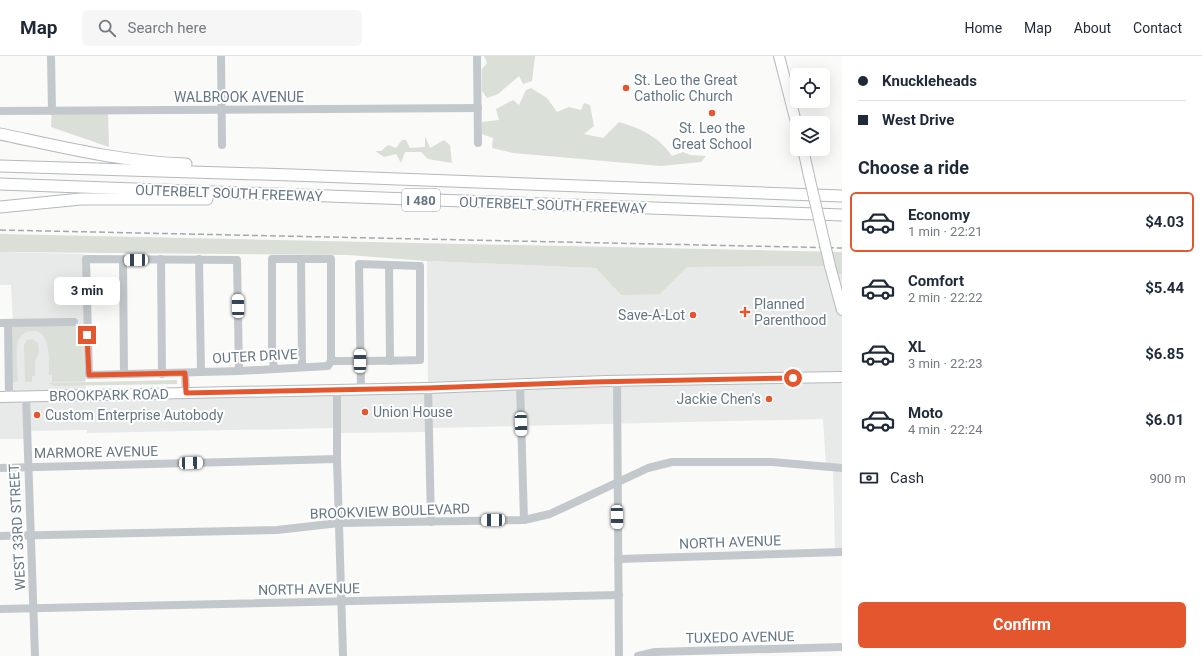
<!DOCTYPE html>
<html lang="en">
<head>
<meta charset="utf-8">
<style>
	:root { --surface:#fff; --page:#f6f6f7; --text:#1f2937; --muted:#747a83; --line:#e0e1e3; --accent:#e4572e }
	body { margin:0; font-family:Roboto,sans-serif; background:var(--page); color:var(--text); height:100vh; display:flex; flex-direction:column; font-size:15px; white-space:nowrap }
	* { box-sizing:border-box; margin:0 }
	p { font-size:13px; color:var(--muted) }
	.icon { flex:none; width:22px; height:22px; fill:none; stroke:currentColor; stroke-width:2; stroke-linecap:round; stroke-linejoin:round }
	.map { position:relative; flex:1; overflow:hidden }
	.drawer { display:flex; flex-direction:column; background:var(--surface); width:360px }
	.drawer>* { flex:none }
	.hud { display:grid; align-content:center; height:88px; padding:0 16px; background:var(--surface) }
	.buttons { position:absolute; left:790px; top:12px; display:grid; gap:8px }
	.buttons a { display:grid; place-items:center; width:40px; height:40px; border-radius:6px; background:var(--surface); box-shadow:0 4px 16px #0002; font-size:20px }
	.end { position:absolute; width:18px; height:18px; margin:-9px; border:5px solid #e4572e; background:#fff; box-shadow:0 0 0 2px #fff }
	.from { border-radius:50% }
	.bubble { position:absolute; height:28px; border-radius:6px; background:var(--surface); box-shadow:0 4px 16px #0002; font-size:13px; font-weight:700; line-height:28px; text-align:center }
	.car { position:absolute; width:12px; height:24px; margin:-12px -6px; border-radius:5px; box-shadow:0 0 3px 1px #0007; background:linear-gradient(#fff 24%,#345 0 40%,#fff 0 76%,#345 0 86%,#fff 0) }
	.hud b { display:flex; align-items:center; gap:14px; height:38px; font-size:15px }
	.hud b+b { border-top:1px solid var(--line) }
	.hud i { width:10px; height:10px; background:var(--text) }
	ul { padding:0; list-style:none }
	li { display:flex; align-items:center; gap:12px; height:60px; margin:0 8px 6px; padding:0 8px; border:2px solid transparent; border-radius:6px }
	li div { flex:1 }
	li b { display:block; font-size:15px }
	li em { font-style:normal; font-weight:700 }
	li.selected { border-color:var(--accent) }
	li>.icon { width:36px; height:36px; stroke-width:1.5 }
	h2 { padding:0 16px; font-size:18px; line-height:48px }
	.pay { display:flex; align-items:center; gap:10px; height:44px; padding:0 16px; font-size:15px }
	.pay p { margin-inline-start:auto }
	.button { display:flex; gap:8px; margin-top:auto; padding:8px 16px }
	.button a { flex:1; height:46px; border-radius:6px; background:var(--accent); color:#fff; font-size:16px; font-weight:700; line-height:46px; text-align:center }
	header { display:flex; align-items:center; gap:24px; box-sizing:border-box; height:56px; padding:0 20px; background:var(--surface); border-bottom:1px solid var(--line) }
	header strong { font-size:19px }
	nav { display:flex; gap:22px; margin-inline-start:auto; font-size:14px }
	.search { width:280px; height:36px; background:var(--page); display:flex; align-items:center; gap:10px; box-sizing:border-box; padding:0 14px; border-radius:6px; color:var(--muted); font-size:15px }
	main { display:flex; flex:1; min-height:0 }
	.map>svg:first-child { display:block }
	.built { fill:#e8e9e9 }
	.green { fill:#dadfd7 }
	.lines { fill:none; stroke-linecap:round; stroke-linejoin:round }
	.major-casing { stroke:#b5babe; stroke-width:12 }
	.highway-casing { stroke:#b4b9bd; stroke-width:13 }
	.minor { stroke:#c3c8cc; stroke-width:8 }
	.major { stroke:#fff; stroke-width:10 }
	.highway { stroke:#fff; stroke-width:11 }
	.rail { stroke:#a2aab0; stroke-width:1.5; stroke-dasharray:6 3; stroke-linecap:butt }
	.major-bridge-casing { stroke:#b5babe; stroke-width:12; stroke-linecap:butt }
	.major-bridge { stroke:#fff; stroke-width:10 }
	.route { stroke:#e4572e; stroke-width:5 }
	.poi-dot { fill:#e4572e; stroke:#fff; stroke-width:1.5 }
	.labels { text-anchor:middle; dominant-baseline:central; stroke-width:4; stroke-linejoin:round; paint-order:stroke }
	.shield { fill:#fff; stroke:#939fa8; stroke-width:1 }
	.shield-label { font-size:13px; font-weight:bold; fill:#657683 }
	.poi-label { font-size:14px; fill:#657683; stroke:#fff; text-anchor:start }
	.street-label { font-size:14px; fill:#657683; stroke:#fff }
</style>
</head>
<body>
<header>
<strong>Map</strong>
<div class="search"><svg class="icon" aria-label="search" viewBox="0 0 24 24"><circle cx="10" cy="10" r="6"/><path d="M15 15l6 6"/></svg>Search here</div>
<nav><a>Home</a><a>Map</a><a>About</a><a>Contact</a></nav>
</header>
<main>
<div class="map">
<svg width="842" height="600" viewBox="0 0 842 600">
	<rect width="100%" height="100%" fill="#fafaf8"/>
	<path class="built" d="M0,196L84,198L86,339L428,332L427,205L596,212L621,239L687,211L830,210L832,218H842V496H835L833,411L826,410L823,363L429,372V376L337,377V372L87,377V374L27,375V383H0V341H9L13,266L11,229H0Z"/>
	<g class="green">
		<path d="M484,0H535L532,25L523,28L519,20L498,38L487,42L482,35V13L487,7Z"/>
		<path d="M531,32L547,42L557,56L569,51L581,54L584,47L590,49L594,70L584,78L603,82L619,66C641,72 659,81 672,100L683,96L690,99L706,100L701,106L661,110L513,97L492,92L493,82L482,78V66L499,64L496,53L513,44L519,49L526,34Z"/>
		<path d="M52,55H108L109,91L51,71Z"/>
		<path d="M425,80L430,92L444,84L450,89L452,107L428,103L421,96H405L401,107L396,98L384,101L375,95H381L388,89L396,92L402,84H406L410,92L425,91Z"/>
		<path d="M0,178L842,196V218H832L830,210L687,211L660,238L621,239L596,212L427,205L348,199L0,196Z"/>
		<path d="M82,268L85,325L52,326V319H49C49,306 52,272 30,275C25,276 20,280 18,285C15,296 18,313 18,325L10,327L8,270Z"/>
		<path d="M32,283L38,287L39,296L35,306V320H32V326H25L24,289L27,284Z"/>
		<path d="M177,324V328L54,330L49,327Z"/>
	</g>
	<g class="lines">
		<g class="major-casing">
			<g id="major">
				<path d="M779,0L797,70"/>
				<path d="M803,93L809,120"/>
				<path d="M830,210L842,254"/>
				<path d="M0,341L428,332L606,325L842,321"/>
			</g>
		</g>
		<g class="highway-casing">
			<g id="highway">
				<path d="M0,78C62,91 122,106 186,108"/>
				<path d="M0,110L292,119L842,140"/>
				<path d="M0,128L842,159"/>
				<path d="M0,151L81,143H207"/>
			</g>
		</g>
		<g class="minor">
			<path d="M51,0L52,55"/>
			<path d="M221,0L222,89"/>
			<path d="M477,0L478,87"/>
			<path d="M0,55L478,52"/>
			<path d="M161,203L162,318"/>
			<path d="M199,203L201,316"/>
			<path d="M301,203L302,311"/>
			<path d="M123,204L124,318"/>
			<path d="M389,209L390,305"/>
			<path d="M0,267L74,266"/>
			<path d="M8,267L9,341"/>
			<path d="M274,313L272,295V203H331V305"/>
			<path d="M239,315L237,204L86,203L89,319L239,315L328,310L331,305C361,305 390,305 420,304V210L359,208L361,333"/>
			<path d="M185,317L186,337"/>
			<path d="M617,325L619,600"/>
			<path d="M520,328L524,464"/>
			<path d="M428,332L431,466"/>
			<path d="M337,333V403L343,600"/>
			<path d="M26,341L35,600"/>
			<path d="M0,412L337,403"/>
			<path d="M0,480L277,474L339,467L524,464L550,458L648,412L672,406H772L842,412"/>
			<path d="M618,503L842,496"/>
			<path d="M0,553L619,539"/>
			<path d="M638,600L655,596L842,591"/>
		</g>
		<use href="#major" class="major"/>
		<use href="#highway" class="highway"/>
		<path class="rail" d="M0,174L842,192"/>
		<g class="major-bridge-casing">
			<path id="major-bridge" d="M809,120L830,210"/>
		</g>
		<use href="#major-bridge" class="major-bridge"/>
	</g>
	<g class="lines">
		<path class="route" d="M87,279L89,319L185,317L186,337L428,332L592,326L793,322"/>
	</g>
	<g class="poi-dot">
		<circle cx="626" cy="32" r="4"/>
		<circle cx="712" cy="57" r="4"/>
		<path d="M743 250h4v4h4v4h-4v4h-4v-4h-4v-4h4z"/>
		<circle cx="693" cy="259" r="4"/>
		<circle cx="769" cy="343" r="4"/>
		<circle cx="365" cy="356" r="4"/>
		<circle cx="37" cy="359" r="4"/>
	</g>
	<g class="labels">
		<rect class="shield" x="402" y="133" width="38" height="22" rx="3"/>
		<g class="shield-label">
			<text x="421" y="144">I 480</text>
		</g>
		<g class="poi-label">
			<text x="634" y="24">St. Leo the Great<tspan x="634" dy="16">Catholic Church</tspan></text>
			<text x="712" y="72" text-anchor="middle">St. Leo the<tspan x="712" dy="16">Great School</tspan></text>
			<text x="754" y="248">Planned<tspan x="754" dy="16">Parenthood</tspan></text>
			<text x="685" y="259" text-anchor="end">Save-A-Lot</text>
			<text x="761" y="343" text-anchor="end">Jackie Chen's</text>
			<text x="373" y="356">Union House</text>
			<text x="45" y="359">Custom Enterprise Autobody</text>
		</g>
		<g class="street-label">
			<text x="239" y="41">WALBROOK AVENUE</text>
			<text transform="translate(229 137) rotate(2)">OUTERBELT SOUTH FREEWAY</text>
			<text transform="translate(553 149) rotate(2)">OUTERBELT SOUTH FREEWAY</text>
			<text transform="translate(255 300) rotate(-3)">OUTER DRIVE</text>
			<text transform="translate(109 339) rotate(-1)">BROOKPARK ROAD</text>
			<text transform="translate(96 396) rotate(-1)">MARMORE AVENUE</text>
			<text transform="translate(390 455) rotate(-2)">BROOKVIEW BOULEVARD</text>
			<text transform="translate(17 471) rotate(-93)">WEST 33RD STREET</text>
			<text transform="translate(730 486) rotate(-2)">NORTH AVENUE</text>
			<text transform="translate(309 533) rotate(-1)">NORTH AVENUE</text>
			<text transform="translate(740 581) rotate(-1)">TUXEDO AVENUE</text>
		</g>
	</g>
</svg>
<div class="buttons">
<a><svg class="icon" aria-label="locate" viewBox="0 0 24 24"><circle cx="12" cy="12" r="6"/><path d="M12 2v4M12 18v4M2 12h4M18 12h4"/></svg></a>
<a><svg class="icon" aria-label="layers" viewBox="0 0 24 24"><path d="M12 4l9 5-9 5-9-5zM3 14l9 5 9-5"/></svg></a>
</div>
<i class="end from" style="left:793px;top:322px"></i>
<i class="end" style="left:87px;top:279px"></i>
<div class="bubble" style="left:54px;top:221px;width:66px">3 min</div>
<i class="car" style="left:136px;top:204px;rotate:269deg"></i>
<i class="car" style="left:238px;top:250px;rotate:359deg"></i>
<i class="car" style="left:360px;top:305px;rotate:0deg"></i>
<i class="car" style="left:521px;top:368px;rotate:178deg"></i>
<i class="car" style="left:191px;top:407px;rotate:88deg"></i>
<i class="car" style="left:617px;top:461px;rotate:179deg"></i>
<i class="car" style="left:493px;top:464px;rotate:269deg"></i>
</div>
<section class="drawer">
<div class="hud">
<b><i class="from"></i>Knuckleheads</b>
<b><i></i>West Drive</b>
</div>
<h2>Choose a ride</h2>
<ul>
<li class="selected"><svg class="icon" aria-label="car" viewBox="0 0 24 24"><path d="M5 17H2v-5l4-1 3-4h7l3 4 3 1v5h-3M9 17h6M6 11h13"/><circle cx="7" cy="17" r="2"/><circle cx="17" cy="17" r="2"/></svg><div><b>Economy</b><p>1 min · 22:21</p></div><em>$4.03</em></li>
<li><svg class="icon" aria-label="car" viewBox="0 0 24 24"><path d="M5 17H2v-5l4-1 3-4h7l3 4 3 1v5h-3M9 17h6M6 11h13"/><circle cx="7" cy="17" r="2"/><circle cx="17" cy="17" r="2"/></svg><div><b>Comfort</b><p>2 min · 22:22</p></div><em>$5.44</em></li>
<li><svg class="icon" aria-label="car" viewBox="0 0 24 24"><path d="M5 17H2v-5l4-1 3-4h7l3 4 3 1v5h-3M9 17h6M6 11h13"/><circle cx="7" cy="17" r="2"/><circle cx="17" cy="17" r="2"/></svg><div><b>XL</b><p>3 min · 22:23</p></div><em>$6.85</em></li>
<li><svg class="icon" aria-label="car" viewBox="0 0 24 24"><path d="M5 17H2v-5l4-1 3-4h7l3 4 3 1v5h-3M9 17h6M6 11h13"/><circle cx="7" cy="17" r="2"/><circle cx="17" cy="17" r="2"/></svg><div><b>Moto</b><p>4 min · 22:24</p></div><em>$6.01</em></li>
</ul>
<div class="pay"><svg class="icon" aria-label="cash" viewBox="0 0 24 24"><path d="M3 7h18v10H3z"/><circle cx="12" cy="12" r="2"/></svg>Cash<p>900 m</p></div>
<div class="button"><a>Confirm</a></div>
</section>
</main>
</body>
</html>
